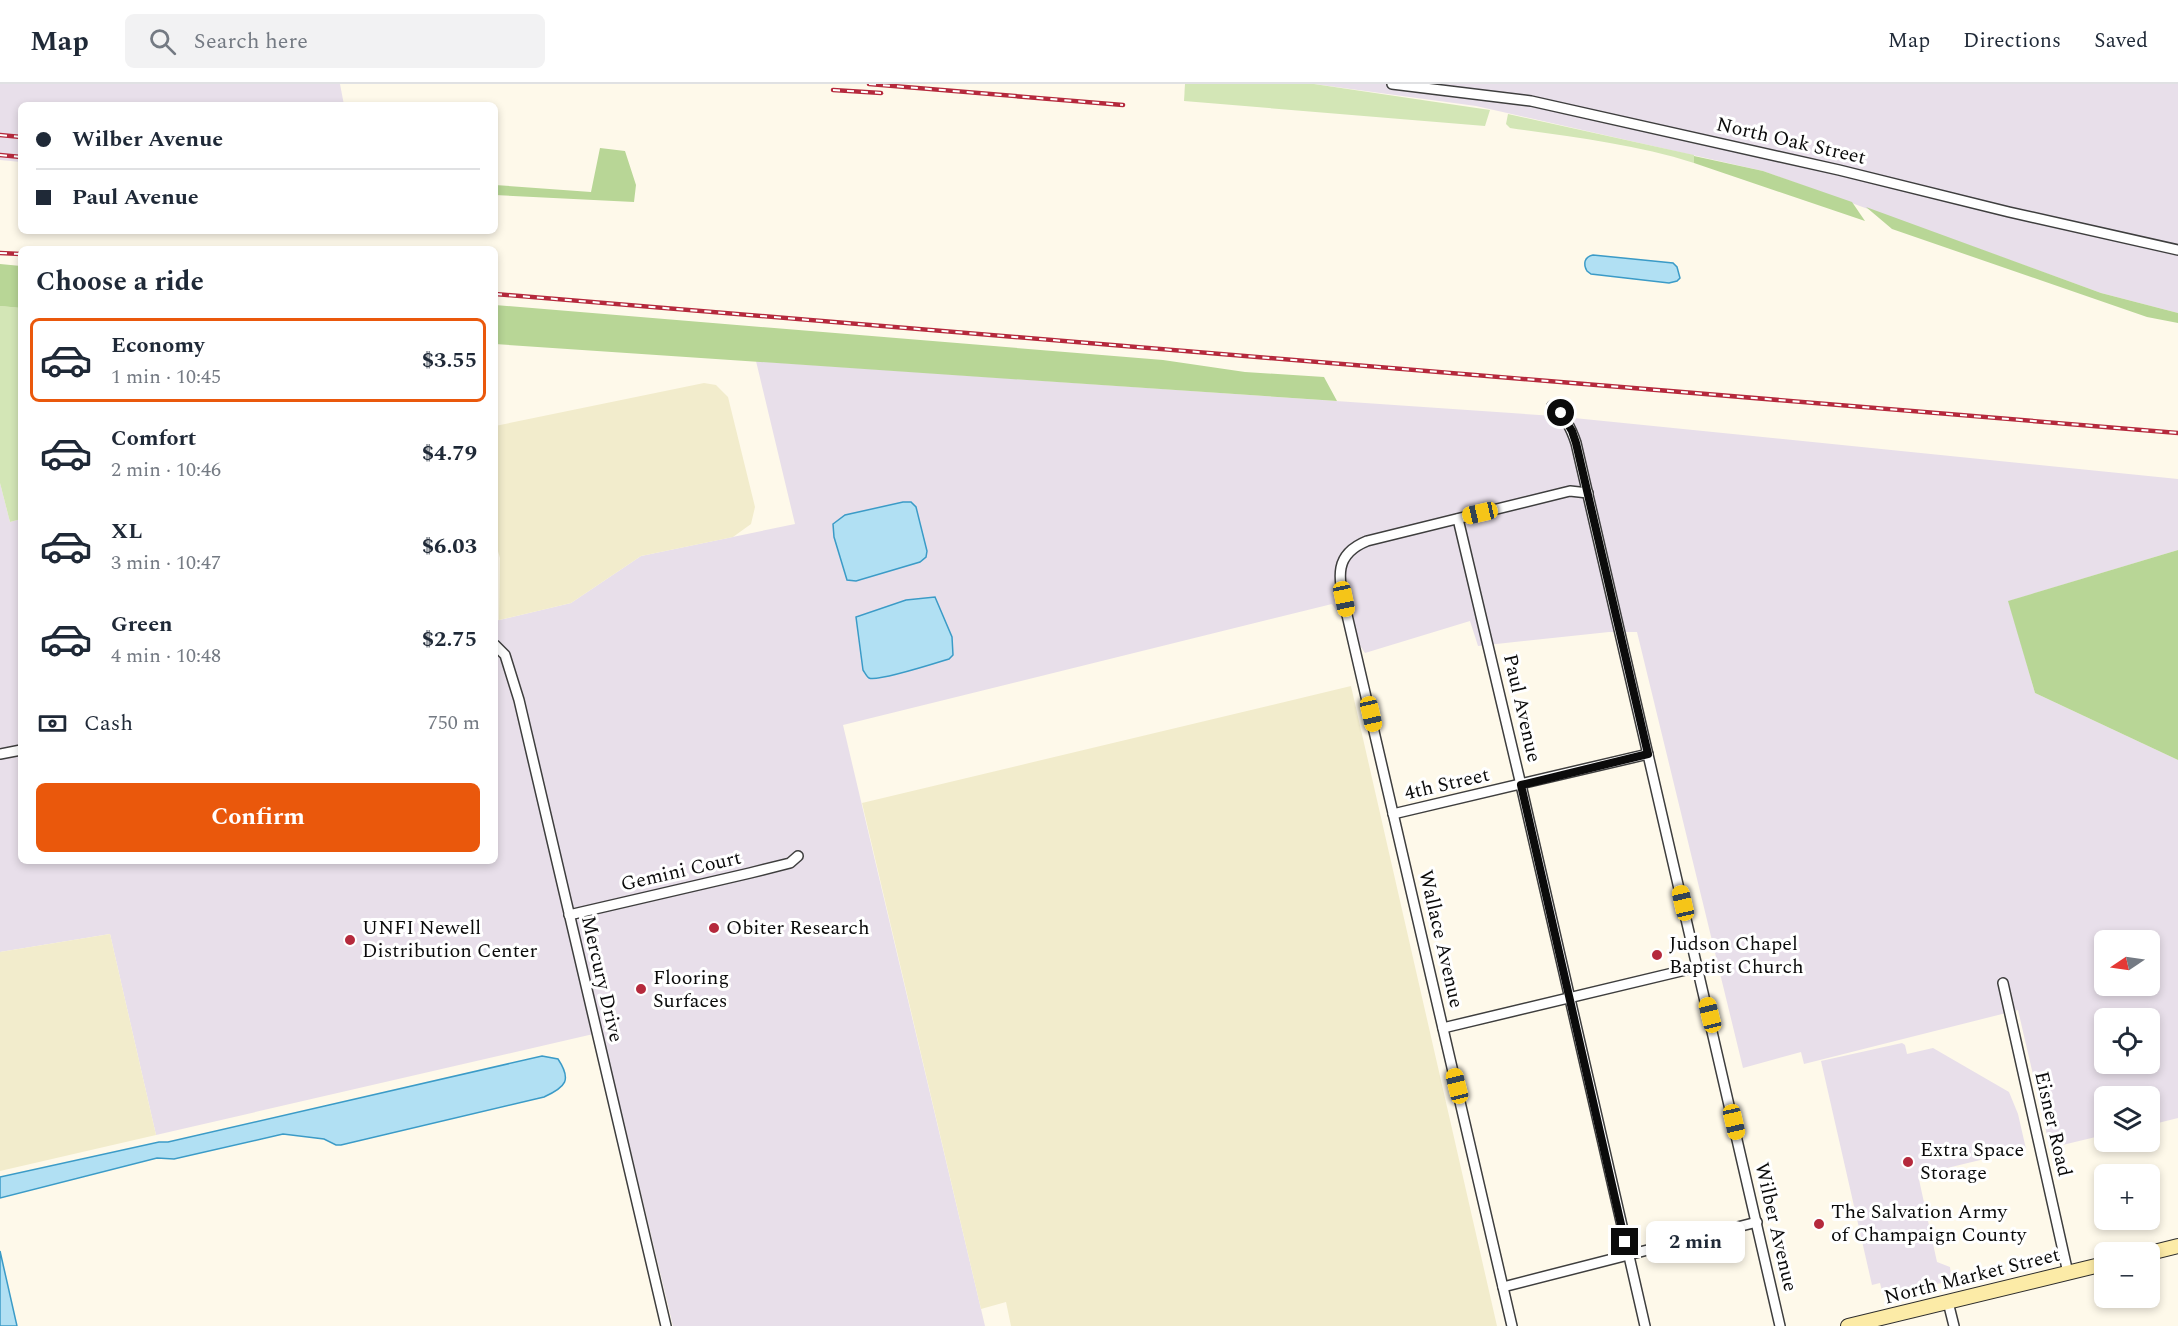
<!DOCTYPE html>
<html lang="en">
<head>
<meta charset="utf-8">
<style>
	:root { --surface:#fff; --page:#f2f2f3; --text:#1f2937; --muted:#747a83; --line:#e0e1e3; --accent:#ea580c }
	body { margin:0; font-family:Spectral,serif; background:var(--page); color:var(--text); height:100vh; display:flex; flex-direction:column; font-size:22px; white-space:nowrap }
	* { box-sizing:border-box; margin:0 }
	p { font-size:20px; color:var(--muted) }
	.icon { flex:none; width:33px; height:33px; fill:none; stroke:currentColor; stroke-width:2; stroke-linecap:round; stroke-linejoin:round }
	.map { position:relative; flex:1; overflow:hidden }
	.sheet { position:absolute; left:18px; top:162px; width:480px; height:618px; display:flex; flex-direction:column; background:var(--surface); border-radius:9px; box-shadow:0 3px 9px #0003 }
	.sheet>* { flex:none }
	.banner { position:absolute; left:18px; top:18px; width:480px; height:132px; border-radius:9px; box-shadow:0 3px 9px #0003; display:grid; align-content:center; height:132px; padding:0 18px; background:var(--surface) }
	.needle { width:39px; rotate:257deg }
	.fabs { position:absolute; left:2094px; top:846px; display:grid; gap:12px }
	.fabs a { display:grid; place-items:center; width:66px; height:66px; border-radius:9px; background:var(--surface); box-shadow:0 3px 9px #0003; font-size:30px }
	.end { position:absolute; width:27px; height:27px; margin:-14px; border:8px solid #0b0b0b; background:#fff; box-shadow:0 0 0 3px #fff }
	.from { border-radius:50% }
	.bubble { position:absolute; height:42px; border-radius:9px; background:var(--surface); box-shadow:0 3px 9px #0003; font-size:20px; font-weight:700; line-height:42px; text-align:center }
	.car { position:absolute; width:18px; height:36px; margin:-18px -9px; border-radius:8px; box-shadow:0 0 4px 2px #0007; background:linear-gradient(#f5c518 24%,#345 0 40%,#f5c518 0 76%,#345 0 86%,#f5c518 0) }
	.banner b { display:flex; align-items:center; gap:21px; height:57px; font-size:22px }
	.banner b+b { border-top:2px solid var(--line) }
	.banner i { width:15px; height:15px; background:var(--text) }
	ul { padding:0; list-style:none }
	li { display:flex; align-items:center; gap:18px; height:84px; margin:0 12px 9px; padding:0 6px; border:3px solid transparent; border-radius:9px }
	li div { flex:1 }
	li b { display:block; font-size:22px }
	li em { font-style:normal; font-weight:700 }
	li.selected { border-color:var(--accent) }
	li>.icon { width:54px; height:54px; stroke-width:1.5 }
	h2 { padding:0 18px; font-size:27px; line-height:72px }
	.pay { display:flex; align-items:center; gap:15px; height:66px; padding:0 18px; font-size:22px }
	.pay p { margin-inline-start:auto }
	.button { display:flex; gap:12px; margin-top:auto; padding:12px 18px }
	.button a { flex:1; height:69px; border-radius:9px; background:var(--accent); color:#fff; font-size:24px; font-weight:700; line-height:69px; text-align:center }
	header { display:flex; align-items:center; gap:36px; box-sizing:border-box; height:84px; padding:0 30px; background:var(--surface); border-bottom:2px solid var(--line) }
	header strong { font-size:28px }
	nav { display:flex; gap:33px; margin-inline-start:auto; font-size:21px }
	.search { width:420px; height:54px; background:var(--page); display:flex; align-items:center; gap:15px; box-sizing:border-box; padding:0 21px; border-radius:9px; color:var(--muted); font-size:22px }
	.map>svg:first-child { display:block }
	.industrial { fill:#e8dfea; fill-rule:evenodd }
	.farmland { fill:#f2eccc }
	.green { fill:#d3e6b6 }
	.forest { fill:#b8d696 }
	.water { fill:#b1e0f3; stroke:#3b9bc7; stroke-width:1.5 }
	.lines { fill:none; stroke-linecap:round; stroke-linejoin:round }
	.minor-casing { stroke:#3e3e3e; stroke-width:12 }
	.secondary-casing { stroke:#2d2d2d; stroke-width:16 }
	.minor { stroke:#fff; stroke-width:9 }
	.secondary { stroke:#fceba7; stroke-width:14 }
	.rail-casing { stroke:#b5293c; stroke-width:4.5 }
	.rail { stroke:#fff; stroke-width:2; stroke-dasharray:7; stroke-linecap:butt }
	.route { stroke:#0b0b0b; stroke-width:8 }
	.poi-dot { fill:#b5293c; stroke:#fff; stroke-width:2 }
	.labels { text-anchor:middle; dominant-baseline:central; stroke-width:6; stroke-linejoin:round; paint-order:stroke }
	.street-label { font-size:20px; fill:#0b0b0b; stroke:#fff }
	.poi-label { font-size:20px; fill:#0b0b0b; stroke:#fff; text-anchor:start }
</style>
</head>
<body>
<header>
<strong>Map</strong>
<div class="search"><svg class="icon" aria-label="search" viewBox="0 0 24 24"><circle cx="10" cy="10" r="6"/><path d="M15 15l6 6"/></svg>Search here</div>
<nav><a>Map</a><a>Directions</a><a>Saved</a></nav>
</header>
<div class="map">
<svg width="2178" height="1242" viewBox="0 0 2178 1242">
	<rect width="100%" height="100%" fill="#fef9ea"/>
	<g class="industrial">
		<path d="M0,0H340L344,21H21V78L0,76Z"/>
		<path d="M1314,0H2178V229L2101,209L1763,87L1476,22Z"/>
		<path d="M756,277L1554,332L2178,395V466L2009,517L2035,609L2178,676V1034L2150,1041V1012H2104V1051L2050,1064L2018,926L1804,980L1801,968L1743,984L1637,548H1609L1478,562L1470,537L1365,569L1332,520L843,641L985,1242H673L602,948L156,1051L110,850L0,868V399L10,438L21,435V777H495V537L571,519L641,472L795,440ZM2104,856H2150V902H2104ZM2104,934H2150V980H2104Z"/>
		<path d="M1902,959L1905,961L1907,970L1933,964L2009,1008L2018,1030L2026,1065L1918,1091L1937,1178L1950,1183L1951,1192L1946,1198L1883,1211L1880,1199L1872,1201L1821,977Z"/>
	</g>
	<g class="farmland">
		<path d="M704,299L716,301L728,313L755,423L751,440L733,453L641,472L571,519L499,536L500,474L495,457V342Z"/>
		<path d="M1351,602L1497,1242H1011L1006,1218L981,1225L862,719Z"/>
		<path d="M110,850L156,1051L0,1087V868Z"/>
	</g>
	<g class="green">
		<path d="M1185,0H1314L1490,26L1485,42L1184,17Z"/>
		<path d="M1508,30L1694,71V79C1635,60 1571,53 1510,44L1506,40Z"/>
		<path d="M0,222L21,224V435L10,438L0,399Z"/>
	</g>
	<g class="forest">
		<path d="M600,64L625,67L636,101L634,118L495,111V101L591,108Z"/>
		<path d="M1694,72L1763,87L1852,118L1865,137L1694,79Z"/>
		<path d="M1866,123L2101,209L2178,229V239L2147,233L1892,145Z"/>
		<path d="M0,180L21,182V224L0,222Z"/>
		<path d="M495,221L1163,276L1245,288L1324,293L1337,317L495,260Z"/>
		<path d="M2178,466V676L2035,609L2008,517Z"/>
	</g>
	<g class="water">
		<path d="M1593,171L1673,179L1677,183L1680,194L1677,197L1669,199L1591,190L1587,187C1583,180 1584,173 1593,171Z"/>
		<path d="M903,418H911L916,423L927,467L926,473L920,478L856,497L847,496L834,453L833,440L845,431Z"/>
		<path d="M935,513L952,553L953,571L949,575C936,579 877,598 869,594C867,593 865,589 863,586L856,533L906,516Z"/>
		<path d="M542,972L558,975C572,996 566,1003 544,1013L341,1061H336L324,1055L283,1050L174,1075L157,1074L0,1114V1093L159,1058H168Z"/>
		<path d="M0,1167L17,1242H0Z"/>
	</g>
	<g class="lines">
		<g class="minor-casing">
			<g id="minor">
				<path d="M1392,0L1531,17L1839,86L2009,128L2178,166"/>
				<path d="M1552,322C1565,332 1571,344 1576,359L1780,1242"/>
				<path d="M1458,435L1521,701L1645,1242"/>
				<path d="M495,561L505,571L519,616L666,1242"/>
				<path d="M0,670L21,666"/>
				<path d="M1393,730L1648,670"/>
				<path d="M569,831L750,789L790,779L798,772"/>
				<path d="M2003,899L2068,1189"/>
				<path d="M1443,944L1698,883"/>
				<path d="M1503,1203L1757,1138"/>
				<path d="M1948,1218L1954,1242"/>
				<path d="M1512,1242L1347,531C1340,498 1330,472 1367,457L1570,407L1588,409"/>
			</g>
		</g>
		<g class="secondary-casing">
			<g id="secondary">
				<path d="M2150,1169L2178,1162"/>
				<path d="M1848,1242L2104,1180"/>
			</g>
		</g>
		<use href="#minor" class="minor"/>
		<use href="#secondary" class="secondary"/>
		<g class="rail-casing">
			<g id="rail">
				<path d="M869,0L1123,21"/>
				<path d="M833,6L881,9"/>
				<path d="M0,51L21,53"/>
				<path d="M0,71L21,73"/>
				<path d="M0,169L21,170"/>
				<path d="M495,210L2178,349"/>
			</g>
		</g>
		<use href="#rail" class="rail"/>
	</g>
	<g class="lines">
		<path class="route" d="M1561,329L1572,347L1576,359L1648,670L1521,701L1625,1158"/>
	</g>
	<g class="poi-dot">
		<circle cx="714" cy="844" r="6"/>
		<circle cx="350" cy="856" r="6"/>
		<circle cx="1657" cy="871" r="6"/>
		<circle cx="641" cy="905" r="6"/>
		<circle cx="1908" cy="1078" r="6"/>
		<circle cx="1819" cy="1140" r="6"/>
	</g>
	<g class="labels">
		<g class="street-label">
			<text transform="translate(1791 57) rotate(13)">North Oak Street</text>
			<text transform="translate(1522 624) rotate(77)">Paul Avenue</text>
			<text transform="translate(1447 700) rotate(-13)">4th Street</text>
			<text transform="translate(681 787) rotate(-13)">Gemini Court</text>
			<text transform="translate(1441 855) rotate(77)">Wallace Avenue</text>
			<text transform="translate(602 895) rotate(77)">Mercury Drive</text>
			<text transform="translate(2053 1040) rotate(77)">Eisner Road</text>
			<text transform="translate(1776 1143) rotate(77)">Wilber Avenue</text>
			<text transform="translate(1972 1192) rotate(-14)">North Market Street</text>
		</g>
		<g class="poi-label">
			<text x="362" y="844">UNFI Newell<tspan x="362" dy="23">Distribution Center</tspan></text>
			<text x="726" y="844">Obiter Research</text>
			<text x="1669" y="860">Judson Chapel<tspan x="1669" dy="23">Baptist Church</tspan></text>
			<text x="653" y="894">Flooring<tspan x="653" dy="23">Surfaces</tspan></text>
			<text x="1920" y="1066">Extra Space<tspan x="1920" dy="23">Storage</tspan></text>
			<text x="1831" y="1128">The Salvation Army<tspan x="1831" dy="23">of Champaign County</tspan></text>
		</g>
	</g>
</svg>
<div class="fabs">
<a><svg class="needle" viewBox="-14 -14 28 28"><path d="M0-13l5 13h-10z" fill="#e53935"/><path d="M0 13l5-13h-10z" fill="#747a83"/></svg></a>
<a><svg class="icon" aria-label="locate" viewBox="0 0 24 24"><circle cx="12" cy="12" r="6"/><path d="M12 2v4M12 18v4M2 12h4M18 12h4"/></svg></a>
<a><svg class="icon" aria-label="layers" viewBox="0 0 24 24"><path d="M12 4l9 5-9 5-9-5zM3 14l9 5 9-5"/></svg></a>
<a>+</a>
<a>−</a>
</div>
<i class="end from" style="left:1561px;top:329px"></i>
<i class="end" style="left:1625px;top:1158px"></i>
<div class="bubble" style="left:1646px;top:1137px;width:99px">2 min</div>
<i class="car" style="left:1480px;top:429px;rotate:257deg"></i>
<i class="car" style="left:1344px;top:515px;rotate:168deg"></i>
<i class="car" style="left:1371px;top:630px;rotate:167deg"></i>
<i class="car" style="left:1683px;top:819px;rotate:347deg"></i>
<i class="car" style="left:1710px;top:931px;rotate:346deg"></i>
<i class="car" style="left:1457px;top:1002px;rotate:346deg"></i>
<i class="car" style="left:1734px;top:1038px;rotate:167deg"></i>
<div class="banner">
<b><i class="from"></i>Wilber Avenue</b>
<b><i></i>Paul Avenue</b>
</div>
<section class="sheet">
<h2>Choose a ride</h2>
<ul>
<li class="selected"><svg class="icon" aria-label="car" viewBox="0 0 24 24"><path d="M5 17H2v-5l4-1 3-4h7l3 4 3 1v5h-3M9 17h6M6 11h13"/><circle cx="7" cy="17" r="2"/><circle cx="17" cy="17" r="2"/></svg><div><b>Economy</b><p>1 min · 10:45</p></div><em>$3.55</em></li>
<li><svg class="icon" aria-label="car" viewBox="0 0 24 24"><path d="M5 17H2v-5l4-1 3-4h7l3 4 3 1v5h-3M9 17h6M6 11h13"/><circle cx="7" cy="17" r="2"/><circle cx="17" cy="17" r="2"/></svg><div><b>Comfort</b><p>2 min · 10:46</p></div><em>$4.79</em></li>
<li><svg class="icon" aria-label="car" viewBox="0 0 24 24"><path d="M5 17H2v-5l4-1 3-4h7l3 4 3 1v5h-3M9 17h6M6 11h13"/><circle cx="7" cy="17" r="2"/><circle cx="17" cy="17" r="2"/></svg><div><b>XL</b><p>3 min · 10:47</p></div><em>$6.03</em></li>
<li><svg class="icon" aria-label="car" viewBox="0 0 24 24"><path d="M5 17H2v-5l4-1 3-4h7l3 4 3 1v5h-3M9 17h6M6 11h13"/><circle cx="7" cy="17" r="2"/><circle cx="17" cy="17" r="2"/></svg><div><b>Green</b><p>4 min · 10:48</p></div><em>$2.75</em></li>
</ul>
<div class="pay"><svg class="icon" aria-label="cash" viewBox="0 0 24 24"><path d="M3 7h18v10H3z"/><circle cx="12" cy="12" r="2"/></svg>Cash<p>750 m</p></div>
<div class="button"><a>Confirm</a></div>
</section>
</div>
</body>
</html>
